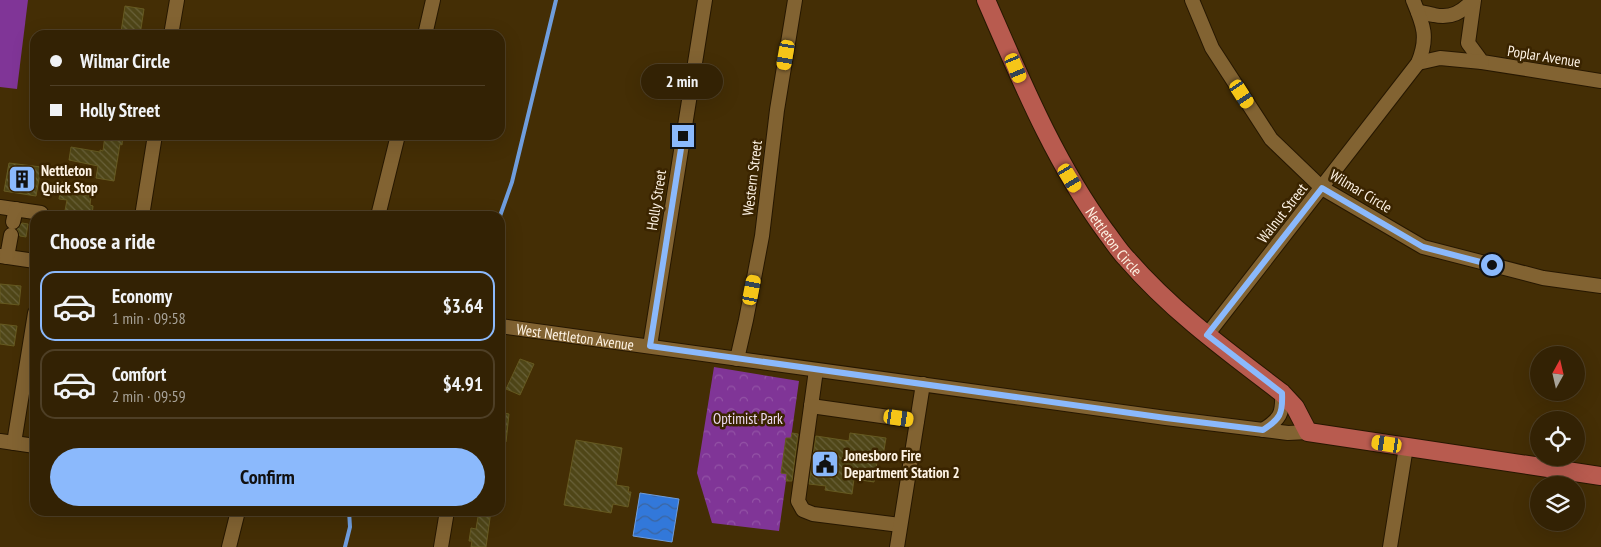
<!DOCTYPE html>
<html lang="en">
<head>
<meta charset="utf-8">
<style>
	:root { --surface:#332204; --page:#3b2a0e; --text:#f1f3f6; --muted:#a9a49a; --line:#4e3f26; --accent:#8bb9fc }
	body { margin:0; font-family:"PT Sans Narrow",sans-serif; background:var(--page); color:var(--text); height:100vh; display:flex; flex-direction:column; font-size:19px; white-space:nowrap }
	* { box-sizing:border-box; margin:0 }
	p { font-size:16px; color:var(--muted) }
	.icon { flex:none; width:28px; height:28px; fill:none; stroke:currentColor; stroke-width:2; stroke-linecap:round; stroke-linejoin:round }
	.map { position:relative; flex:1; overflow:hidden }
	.side { position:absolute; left:30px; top:211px; width:475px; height:305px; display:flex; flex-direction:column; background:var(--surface); border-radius:15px; box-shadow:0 5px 20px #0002,0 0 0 1px var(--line) }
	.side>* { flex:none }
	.top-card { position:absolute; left:30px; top:30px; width:475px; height:110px; border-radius:15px; box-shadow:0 5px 20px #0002,0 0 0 1px var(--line); display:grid; align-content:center; height:110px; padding:0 20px; background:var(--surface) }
	.needle { width:32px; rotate:8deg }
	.controls { position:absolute; left:1530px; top:346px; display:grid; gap:10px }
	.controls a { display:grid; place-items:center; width:55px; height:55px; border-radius:50%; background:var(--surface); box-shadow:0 5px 20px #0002,0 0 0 1px var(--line); font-size:25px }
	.end { position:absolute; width:22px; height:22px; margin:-11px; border:6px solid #8bb9fc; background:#111; box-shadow:0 0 0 2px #111 }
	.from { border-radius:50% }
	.bubble { position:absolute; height:35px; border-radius:18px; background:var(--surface); box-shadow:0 5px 20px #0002,0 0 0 1px var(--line); font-size:16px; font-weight:600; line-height:35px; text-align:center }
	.car { position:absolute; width:15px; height:30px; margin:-15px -8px; border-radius:6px; box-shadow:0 0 4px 1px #0007; background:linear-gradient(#f5c518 24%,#345 0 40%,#f5c518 0 76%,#345 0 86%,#f5c518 0) }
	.top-card b { display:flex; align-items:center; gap:18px; height:48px; font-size:19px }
	.top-card b+b { border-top:1px solid var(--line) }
	.top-card i { width:12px; height:12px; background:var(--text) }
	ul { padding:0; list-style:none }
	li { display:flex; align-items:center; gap:15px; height:70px; margin:0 10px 8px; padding:0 10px; border:2px solid var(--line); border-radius:15px }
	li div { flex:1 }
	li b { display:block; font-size:19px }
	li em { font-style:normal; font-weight:600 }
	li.active { border-color:var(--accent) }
	li>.icon { width:45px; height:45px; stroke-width:1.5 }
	h2 { padding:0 20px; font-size:22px; line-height:60px }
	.action { display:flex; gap:10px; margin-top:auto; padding:10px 20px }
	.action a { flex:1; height:58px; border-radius:30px; background:var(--accent); color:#111; font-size:20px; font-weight:600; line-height:58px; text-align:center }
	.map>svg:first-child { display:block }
	.park { fill:url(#park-crowns) }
	.pitch { fill:#803597 }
	.water { fill:url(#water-waves); stroke:#6f9ddd }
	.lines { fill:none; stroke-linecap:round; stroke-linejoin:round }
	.stream { stroke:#6f9ddd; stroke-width:4 }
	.building { fill:url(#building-back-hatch); stroke:#665a21 }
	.minor-casing { stroke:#261700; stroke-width:16 }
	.major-casing { stroke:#261700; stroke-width:20 }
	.minor { stroke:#826332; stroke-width:14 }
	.major { stroke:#b85b4f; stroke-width:18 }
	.route { stroke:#8bb9fc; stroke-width:6 }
	.labels { text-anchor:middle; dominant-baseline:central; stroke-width:5; stroke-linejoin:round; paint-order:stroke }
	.street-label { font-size:15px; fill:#fef3e4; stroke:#3a2400 }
	.poi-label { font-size:15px; font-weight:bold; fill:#fef3e4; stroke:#3a2400; text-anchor:start }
	.park-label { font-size:15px; fill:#eedbf4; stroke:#3a2400 }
</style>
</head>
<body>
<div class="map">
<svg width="1601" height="547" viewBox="0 0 1601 547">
	<defs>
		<pattern id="park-crowns" width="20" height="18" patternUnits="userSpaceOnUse" patternTransform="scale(1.25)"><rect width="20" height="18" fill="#803597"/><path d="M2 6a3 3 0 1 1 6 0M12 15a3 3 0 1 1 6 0" fill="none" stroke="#9353a5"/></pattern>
		<pattern id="water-waves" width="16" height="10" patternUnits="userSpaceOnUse" patternTransform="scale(1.25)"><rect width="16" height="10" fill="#3278da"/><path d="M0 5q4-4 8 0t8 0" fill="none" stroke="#3c659e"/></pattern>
		<pattern id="building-back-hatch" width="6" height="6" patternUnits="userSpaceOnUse" patternTransform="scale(1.25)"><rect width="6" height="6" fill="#4f4617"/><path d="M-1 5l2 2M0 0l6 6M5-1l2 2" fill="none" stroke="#696139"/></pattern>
	</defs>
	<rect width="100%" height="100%" fill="#442e05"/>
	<path class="park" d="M714,367L799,381L791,438H786L781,473L787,474L779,531L712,523L697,473Z"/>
	<path class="pitch" d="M0,0H28L17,89L0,87Z"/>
	<path class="water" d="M640,493L679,499L672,542L633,536Z"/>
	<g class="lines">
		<g class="stream">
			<path d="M500,216L512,182L556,0"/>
			<path d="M345,547L350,527L349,511"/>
		</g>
	</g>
	<g class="building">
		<path d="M125,6L144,9L140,35L121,32Z"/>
		<path d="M105,135H123L122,145L120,144L114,181L96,178L98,166L69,160L71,147L100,152V150L103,151Z"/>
		<path d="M9,163L41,167L36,196L4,191Z"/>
		<path d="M62,182L75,185L74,193L91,196L90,205L93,206L92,216H64L67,200L59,199Z"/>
		<path d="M22,223L28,224L26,237L20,236L17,229Z"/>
		<path d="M0,284L21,286L19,305L0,303Z"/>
		<path d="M0,324L17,326L14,346L0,344Z"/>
		<path d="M520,359L534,364L520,395L506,389Z"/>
		<path d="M500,412L509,414L506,442L500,441Z"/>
		<path d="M792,433L798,434L792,481H786L787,474L781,473L786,438H791Z"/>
		<path d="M850,433L886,438L883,456L878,455L874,482L854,479L852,494L825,490L826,486L809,484L816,436L849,441Z"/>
		<path d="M576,440L622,448L616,485L629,487L628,492H631L628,507L613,504L611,513L564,505Z"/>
		<path d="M479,511H491L486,547H471L472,541H469L471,528L476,529Z"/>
	</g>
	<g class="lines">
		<g class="minor-casing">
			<g id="minor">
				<path d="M1192,0L1212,48L1271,139L1322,188L1423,247L1543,278L1601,286"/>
				<path d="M1474,0L1468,43L1482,62L1601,81"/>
				<path d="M1418,12C1424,12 1428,14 1434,15C1451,19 1462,12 1473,0"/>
				<path d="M171,35L177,0"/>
				<path d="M425,35L433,0"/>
				<path d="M1418,63L1440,58L1482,62"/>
				<path d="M0,207L41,213L40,216"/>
				<path d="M142,216L155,135"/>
				<path d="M378,216L398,135"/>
				<path d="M13,222L16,209"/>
				<path d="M0,256L35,261"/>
				<path d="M7,257L11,235"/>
				<path id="s1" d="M500,326L1166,418L1288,433L1308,432"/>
				<path d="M1207,335L1418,63C1429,37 1423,24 1413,0"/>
				<path d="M650,346L705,0"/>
				<path d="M737,359L746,320L762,236L777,110L795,0"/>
				<path d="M816,370L798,501L803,510L813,514L900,525"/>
				<path d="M811,406L917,421"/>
				<path d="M1263,430C1280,419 1283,414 1282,393"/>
				<path d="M0,441L35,446"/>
				<path d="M14,443L35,313"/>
				<path d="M229,547L238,511"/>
				<path d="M441,547L447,511"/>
				<path d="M897,547L923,384"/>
				<path d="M1390,547L1406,447"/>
			</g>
		</g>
		<g class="major-casing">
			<g id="major">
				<path id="s2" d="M986,0C1021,80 1054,161 1106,232C1113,241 1119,251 1127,259C1172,311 1227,351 1282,393L1295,407L1308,432L1601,476"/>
			</g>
		</g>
		<use href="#minor" class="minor"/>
		<use href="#major" class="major"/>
	</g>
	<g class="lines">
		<path class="route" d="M683,136L650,346L1166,418L1263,430C1280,419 1283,414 1282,393L1207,335L1322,188L1423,247L1492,265"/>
	</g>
	<defs>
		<g id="building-square" transform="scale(1.4375)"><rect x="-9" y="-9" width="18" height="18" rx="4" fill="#8bb9fc" stroke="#3a2400"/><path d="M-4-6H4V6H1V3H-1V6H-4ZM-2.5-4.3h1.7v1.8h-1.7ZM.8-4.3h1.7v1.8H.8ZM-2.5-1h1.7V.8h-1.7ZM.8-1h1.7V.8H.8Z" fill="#111"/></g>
		<g id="civic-square" transform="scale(1.4375)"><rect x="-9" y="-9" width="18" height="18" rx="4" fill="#8bb9fc" stroke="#3a2400"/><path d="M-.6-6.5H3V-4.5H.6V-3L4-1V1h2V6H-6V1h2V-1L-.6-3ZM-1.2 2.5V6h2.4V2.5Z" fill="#111"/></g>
	</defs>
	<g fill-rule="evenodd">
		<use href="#building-square" x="22" y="179"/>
		<use href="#civic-square" x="825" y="464"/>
	</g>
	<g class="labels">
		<g class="street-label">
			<text transform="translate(1544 56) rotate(9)">Poplar Avenue</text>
			<text transform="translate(752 178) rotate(-83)">Western Street</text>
			<text transform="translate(1361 191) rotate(31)">Wilmar Circle</text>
			<text transform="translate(656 200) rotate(-81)">Holly Street</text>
			<text transform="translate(1282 213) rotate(-52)">Walnut Street</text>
			<text stroke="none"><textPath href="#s2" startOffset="274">Nettleton Circle</textPath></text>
			<text stroke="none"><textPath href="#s1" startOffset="76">West Nettleton Avenue</textPath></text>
		</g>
		<g class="poi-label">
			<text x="41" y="170">Nettleton<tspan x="41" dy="17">Quick Stop</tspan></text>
			<text x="844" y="455">Jonesboro Fire<tspan x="844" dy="17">Department Station 2</tspan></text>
		</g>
		<g class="park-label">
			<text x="748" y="418">Optimist Park</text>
		</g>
	</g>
</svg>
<div class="controls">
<a><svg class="needle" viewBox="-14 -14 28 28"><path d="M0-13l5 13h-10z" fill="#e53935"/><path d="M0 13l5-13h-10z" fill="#a9a49a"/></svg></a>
<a><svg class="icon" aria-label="locate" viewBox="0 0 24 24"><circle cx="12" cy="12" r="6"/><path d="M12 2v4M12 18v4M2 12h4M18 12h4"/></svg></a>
<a><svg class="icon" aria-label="layers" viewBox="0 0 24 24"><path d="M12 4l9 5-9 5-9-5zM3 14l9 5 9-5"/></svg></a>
</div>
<i class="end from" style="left:1492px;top:265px"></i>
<i class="end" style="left:683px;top:136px"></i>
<div class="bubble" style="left:641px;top:64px;width:82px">2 min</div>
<i class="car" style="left:786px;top:55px;rotate:190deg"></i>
<i class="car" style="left:1016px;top:68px;rotate:157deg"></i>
<i class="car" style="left:1242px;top:94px;rotate:147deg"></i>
<i class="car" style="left:1070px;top:178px;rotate:149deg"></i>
<i class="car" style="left:752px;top:290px;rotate:11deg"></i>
<i class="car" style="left:899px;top:418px;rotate:98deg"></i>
<i class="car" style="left:1387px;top:444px;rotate:279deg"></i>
<div class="top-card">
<b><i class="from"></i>Wilmar Circle</b>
<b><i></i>Holly Street</b>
</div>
<section class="side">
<h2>Choose a ride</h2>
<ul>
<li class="active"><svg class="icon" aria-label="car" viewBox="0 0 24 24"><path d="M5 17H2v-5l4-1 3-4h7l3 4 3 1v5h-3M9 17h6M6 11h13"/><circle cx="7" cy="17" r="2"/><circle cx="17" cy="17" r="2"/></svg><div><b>Economy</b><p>1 min · 09:58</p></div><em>$3.64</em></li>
<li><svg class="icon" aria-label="car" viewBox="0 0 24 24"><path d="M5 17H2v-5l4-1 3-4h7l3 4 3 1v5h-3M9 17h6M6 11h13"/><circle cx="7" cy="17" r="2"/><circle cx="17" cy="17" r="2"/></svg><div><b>Comfort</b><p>2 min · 09:59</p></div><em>$4.91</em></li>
</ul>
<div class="action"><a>Confirm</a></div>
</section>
</div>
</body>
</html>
